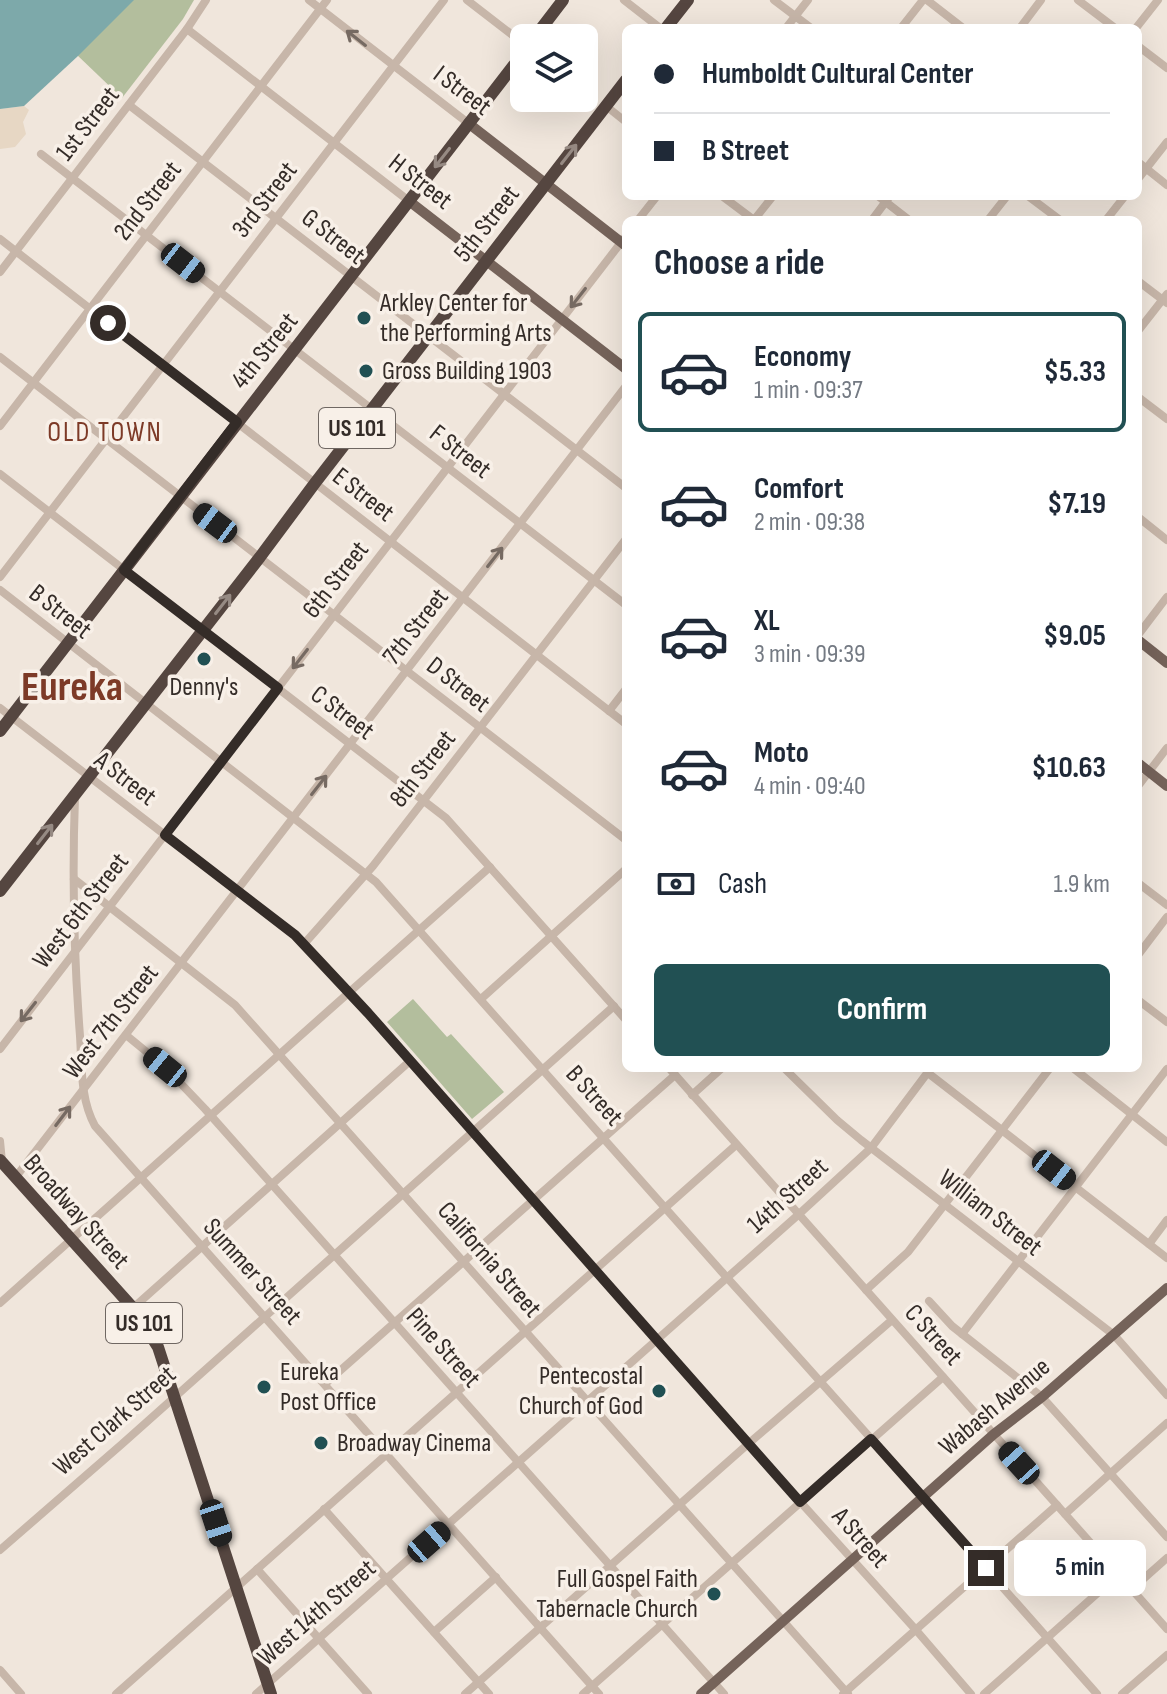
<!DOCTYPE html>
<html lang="en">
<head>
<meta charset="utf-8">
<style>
	:root { --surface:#fff; --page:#f2f2f3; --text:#1f2937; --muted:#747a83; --line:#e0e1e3; --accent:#215053 }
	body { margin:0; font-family:"Sofia Sans Condensed",sans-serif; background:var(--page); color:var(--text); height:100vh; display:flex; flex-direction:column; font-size:30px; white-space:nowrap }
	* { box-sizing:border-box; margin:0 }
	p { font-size:26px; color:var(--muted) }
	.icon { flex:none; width:44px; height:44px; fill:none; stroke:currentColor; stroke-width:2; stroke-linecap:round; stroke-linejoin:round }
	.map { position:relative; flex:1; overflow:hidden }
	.drawer { position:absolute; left:622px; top:216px; width:520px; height:856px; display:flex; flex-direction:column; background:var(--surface); border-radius:12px; box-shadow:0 8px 32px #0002 }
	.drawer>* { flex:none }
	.banner { position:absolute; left:622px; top:24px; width:520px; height:176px; border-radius:12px; box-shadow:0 8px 32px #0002; display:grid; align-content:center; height:176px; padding:0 32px; background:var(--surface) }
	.controls { position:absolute; left:510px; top:24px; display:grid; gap:16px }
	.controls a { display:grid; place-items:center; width:88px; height:88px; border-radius:12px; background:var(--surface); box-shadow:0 8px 32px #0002; font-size:40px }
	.end { position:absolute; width:36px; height:36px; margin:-18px; border:10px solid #342c28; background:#fff; box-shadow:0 0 0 4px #fff }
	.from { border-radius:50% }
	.bubble { position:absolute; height:56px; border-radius:12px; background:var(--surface); box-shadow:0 8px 32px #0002; font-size:26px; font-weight:700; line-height:56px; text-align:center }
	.car { position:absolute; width:24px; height:48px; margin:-24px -12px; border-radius:10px; box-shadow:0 0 6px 2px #0007; background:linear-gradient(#222 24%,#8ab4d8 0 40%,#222 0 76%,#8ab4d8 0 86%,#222 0) }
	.banner b { display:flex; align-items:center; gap:28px; height:76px; font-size:30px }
	.banner b+b { border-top:2px solid var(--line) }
	.banner i { width:20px; height:20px; background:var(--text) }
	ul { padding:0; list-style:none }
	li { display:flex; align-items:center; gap:24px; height:120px; margin:0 16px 12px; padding:0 16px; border:4px solid transparent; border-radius:12px }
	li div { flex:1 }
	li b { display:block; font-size:30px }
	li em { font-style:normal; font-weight:700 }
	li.on { border-color:var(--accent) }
	li>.icon { width:72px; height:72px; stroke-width:1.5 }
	h2 { padding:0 32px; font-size:36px; line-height:96px }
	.pay { display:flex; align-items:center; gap:20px; height:88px; padding:0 32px; font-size:30px }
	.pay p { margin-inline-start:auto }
	.action { display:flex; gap:16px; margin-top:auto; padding:16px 32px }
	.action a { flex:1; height:92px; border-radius:12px; background:var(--accent); color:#fff; font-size:32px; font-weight:700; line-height:92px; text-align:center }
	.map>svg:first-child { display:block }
	.green { fill:#b3be9d }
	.plaza { fill:#e7d7c4 }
	.water { fill:#7da9aa }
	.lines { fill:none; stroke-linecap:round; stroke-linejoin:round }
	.minor { stroke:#c7b6a9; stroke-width:8 }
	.major { stroke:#75635a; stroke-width:10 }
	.highway { stroke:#554640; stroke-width:12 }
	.oneway { stroke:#766a62 }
	.oneway2 { stroke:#968a83 }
	.route { stroke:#342c28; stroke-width:10 }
	.poi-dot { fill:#215053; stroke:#f8f0e8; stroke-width:3 }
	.labels { text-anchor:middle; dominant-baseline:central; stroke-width:7; stroke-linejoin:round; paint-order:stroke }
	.shield { fill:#f8f0e8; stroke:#6f6762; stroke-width:2 }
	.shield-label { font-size:24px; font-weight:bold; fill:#342c28 }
	.street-label { font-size:26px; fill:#342c28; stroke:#f8f0e8 }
	.poi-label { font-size:26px; fill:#342c28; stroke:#f8f0e8; text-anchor:start }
	.neighbourhood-label { font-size:28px; letter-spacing:2px; fill:#7d3a27; stroke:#f8f0e8 }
	.town-label { font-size:42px; font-weight:bold; fill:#7d3a27; stroke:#f8f0e8 }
</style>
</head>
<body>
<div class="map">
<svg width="1167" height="1694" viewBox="0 0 1167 1694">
	<rect width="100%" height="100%" fill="#f0e6dc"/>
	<g class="green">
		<path d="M103,0H194L183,19L122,98L76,54Z"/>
		<path d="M413,999L447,1037L451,1034L504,1092L472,1119L387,1022Z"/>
	</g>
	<path class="plaza" d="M24,106L29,110L23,122L26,134L15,147L0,149V109Z"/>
	<path class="water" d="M0,0H134L78,56L24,106L0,109Z"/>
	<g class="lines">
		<g class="minor">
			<path d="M309,0L468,123"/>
			<path d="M467,0L524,44"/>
			<path d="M624,0L660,28"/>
			<path d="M774,0L811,28"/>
			<path d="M927,0L963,28"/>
			<path d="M1078,0L1115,28"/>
			<path d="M786,28L808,0"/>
			<path d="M901,28L923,0"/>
			<path d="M1020,28L1041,0"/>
			<path d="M1136,28L1158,0"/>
			<path d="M187,29L409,201"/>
			<path d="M1138,46L1167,68"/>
			<path d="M129,105L626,488"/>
			<path d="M606,106L626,122"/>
			<path d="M41,154L626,605"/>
			<path d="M1138,162L1167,185"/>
			<path d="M1138,179L1167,142"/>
			<path d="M722,196L754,220"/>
			<path d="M878,196L909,220"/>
			<path d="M1028,196L1060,220"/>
			<path d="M638,220L657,196"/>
			<path d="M754,220L773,196"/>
			<path d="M872,220L890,196"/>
			<path d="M988,220L1007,196"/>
			<path d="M1106,220L1125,196"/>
			<path d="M0,239L626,724"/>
			<path d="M0,272L187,29L206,0"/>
			<path d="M1138,281L1167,303"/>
			<path d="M1138,331L1167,294"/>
			<path d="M0,357L626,840"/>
			<path d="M1138,397L1167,419"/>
			<path d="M0,426L327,0"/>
			<path d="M0,474L446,818L626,1020"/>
			<path d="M1138,517L1167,540"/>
			<path d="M0,577L444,0"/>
			<path d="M0,590L376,882L721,1271C848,1411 972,1553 1097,1694"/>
			<path d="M1138,635L1167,597"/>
			<path d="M0,708L295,935L355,998L748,1444L916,1630L971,1694"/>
			<path d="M609,711L626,689"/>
			<path d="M1138,786L1167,748"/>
			<path d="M75,797C72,877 74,957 80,1036C82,1066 80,1099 95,1126L599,1694"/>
			<path d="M74,879L235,1005L848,1694"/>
			<path d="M1138,883L1167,905"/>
			<path d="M304,944L373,866L626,539"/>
			<path d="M1138,955L1167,917"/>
			<path d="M481,999L626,869"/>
			<path d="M1138,1000L1167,1022"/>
			<path d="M126,1035L165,1067L205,1109L724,1694"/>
			<path d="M0,1049L626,236"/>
			<path d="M669,1068L1167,1629"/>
			<path d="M784,1068L837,1120L861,1140L1114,1335L1167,1395"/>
			<path d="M1073,1068L1167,1142"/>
			<path d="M928,1073L1167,1258"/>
			<path d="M692,1095L722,1068"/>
			<path d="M0,1141L2,1162"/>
			<path d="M15,1178L626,386"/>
			<path d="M1149,1244L1167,1220"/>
			<path d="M866,1290L908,1252L1050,1068"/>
			<path d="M929,1301L952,1326L1042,1397L1167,1537"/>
			<path d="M0,1303L490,867"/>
			<path d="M133,1308L410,1061"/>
			<path d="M962,1334L1167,1069"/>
			<path d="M325,1384L675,1075"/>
			<path d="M324,1509L489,1694"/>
			<path d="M1065,1514L1167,1423"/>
			<path d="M0,1550L122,1444L614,1006"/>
			<path d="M257,1569L368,1694"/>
			<path d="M1132,1589L1167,1558"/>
			<path d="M434,1632L496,1577"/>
			<path d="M0,1670L21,1694"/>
			<path d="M116,1694L736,1145"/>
			<path d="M256,1694L798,1215L871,1148L931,1068"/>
			<path d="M465,1694L748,1444L892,1320"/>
			<path d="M583,1694L943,1377"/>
			<path d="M843,1694L1057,1505"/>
			<path d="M984,1694L1119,1574"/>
			<path d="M1122,1694L1167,1655"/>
		</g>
		<g class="major">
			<path d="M468,123L626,246"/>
			<path d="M409,201L626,369"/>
			<path d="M1138,640L1167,663"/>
			<path d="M1138,763L1167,786"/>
			<path d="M701,1694L994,1434L1042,1397L1167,1288"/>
		</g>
		<g class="highway">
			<path d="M666,28L688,0"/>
			<path d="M534,38L563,0"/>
			<path d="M0,731L524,52"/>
			<path d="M0,891L260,557L315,483L626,80"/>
			<path d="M0,1160L133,1308L158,1347L271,1694"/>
		</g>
	</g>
	<defs><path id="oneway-shaft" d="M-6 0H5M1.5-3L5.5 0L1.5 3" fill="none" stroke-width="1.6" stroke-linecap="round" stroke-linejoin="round" transform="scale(2)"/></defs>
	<g class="oneway">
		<use href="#oneway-shaft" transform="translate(356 38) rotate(-142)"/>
		<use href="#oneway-shaft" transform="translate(578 298) rotate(128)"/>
		<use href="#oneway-shaft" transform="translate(495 557) rotate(-52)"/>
		<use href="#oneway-shaft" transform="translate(300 659) rotate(128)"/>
		<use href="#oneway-shaft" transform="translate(319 785) rotate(-52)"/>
		<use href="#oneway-shaft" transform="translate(28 1012) rotate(128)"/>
		<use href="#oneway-shaft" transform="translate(63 1116) rotate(-53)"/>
	</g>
	<g class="oneway2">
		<use href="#oneway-shaft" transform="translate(569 154) rotate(-52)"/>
		<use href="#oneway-shaft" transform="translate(442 158) rotate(128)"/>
		<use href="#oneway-shaft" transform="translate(223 604) rotate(-52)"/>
		<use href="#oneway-shaft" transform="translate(45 834) rotate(-52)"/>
	</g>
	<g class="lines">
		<path class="route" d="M108,323L237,422L124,570L278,688L165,835L295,935L368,1013L800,1502L871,1439L986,1568"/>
	</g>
	<g class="poi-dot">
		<circle cx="364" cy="318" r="8"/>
		<circle cx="366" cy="371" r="8"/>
		<circle cx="204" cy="659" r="8"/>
		<circle cx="264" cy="1387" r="8"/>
		<circle cx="659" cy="1391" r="8"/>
		<circle cx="321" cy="1443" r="8"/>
		<circle cx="714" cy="1594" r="8"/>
	</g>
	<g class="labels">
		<g class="shield">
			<rect x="319" y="408" width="76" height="40" rx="6"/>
			<rect x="106" y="1303" width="76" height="40" rx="6"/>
		</g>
		<g class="shield-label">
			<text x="357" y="428">US 101</text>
			<text x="144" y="1323">US 101</text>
		</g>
		<g class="street-label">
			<text transform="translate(462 91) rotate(37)">I Street</text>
			<text transform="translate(88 124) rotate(-52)">1st Street</text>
			<text transform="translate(420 182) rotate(38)">H Street</text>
			<text transform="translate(265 200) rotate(-52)">3rd Street</text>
			<text transform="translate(148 201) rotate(-52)">2nd Street</text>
			<text transform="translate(487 224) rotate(-52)">5th Street</text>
			<text transform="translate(333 237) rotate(38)">G Street</text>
			<text transform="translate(265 351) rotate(-51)">4th Street</text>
			<text transform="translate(460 452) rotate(38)">F Street</text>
			<text transform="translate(363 495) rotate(38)">E Street</text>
			<text transform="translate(336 580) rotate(-52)">6th Street</text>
			<text transform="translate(60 612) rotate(38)">B Street</text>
			<text transform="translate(416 627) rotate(-52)">7th Street</text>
			<text transform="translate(458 685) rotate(38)">D Street</text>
			<text transform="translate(342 713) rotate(37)">C Street</text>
			<text transform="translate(423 769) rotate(-52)">8th Street</text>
			<text transform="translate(125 779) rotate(38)">A Street</text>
			<text transform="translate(81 911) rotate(-52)">West 6th Street</text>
			<text transform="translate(111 1022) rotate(-52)">West 7th Street</text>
			<text transform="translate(594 1096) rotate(48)">B Street</text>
			<text transform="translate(788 1196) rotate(-42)">14th Street</text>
			<text transform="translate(76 1212) rotate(48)">Broadway Street</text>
			<text transform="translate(990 1213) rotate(38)">William Street</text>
			<text transform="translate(489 1260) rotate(49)">California Street</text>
			<text transform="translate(252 1272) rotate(48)">Summer Street</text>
			<text transform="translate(933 1335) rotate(48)">C Street</text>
			<text transform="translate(443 1348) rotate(48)">Pine Street</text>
			<text transform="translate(995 1407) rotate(-40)">Wabash Avenue</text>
			<text transform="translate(115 1421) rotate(-41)">West Clark Street</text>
			<text transform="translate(860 1538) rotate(48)">A Street</text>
			<text transform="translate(317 1613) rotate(-41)">West 14th Street</text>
		</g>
		<g class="poi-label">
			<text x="380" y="303">Arkley Center for<tspan x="380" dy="30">the Performing Arts</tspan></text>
			<text x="382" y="371">Gross Building 1903</text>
			<text x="204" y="687" text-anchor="middle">Denny's</text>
			<text x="280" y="1372">Eureka<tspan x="280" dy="30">Post Office</tspan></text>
			<text x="643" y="1376" text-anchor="end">Pentecostal<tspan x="643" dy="30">Church of God</tspan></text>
			<text x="337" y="1443">Broadway Cinema</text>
			<text x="698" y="1579" text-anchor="end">Full Gospel Faith<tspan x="698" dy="30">Tabernacle Church</tspan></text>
		</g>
		<g class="neighbourhood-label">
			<text x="105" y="432">OLD TOWN</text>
		</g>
		<g class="town-label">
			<text x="72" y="687">Eureka</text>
		</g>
	</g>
</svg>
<div class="controls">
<a><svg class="icon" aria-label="layers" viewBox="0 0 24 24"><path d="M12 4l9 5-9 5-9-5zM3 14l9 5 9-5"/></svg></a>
</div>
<i class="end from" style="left:108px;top:323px"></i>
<i class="end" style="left:986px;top:1568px"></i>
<div class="bubble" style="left:1014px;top:1540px;width:132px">5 min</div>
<i class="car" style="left:183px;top:263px;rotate:128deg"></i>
<i class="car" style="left:215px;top:523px;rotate:307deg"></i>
<i class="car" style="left:165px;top:1067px;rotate:309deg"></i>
<i class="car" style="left:1054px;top:1170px;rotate:128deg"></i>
<i class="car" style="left:1019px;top:1463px;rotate:318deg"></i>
<i class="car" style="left:216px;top:1523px;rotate:162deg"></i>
<i class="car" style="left:429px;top:1542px;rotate:49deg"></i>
<div class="banner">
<b><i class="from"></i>Humboldt Cultural Center</b>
<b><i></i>B Street</b>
</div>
<section class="drawer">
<h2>Choose a ride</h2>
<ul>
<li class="on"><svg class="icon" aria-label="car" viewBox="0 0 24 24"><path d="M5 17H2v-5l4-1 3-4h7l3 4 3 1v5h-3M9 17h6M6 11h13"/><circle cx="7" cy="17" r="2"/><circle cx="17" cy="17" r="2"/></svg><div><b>Economy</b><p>1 min · 09:37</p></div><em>$5.33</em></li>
<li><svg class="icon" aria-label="car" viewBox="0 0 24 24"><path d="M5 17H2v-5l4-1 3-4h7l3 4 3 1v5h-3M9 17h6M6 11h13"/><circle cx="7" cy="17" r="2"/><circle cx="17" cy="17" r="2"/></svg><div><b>Comfort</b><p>2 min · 09:38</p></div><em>$7.19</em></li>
<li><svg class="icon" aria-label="car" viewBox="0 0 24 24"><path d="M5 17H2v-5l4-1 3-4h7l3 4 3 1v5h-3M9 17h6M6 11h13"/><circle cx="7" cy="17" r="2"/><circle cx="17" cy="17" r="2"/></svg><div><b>XL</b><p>3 min · 09:39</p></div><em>$9.05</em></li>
<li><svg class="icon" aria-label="car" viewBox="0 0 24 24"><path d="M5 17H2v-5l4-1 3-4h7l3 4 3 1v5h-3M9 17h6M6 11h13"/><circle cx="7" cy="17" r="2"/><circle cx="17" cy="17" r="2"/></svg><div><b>Moto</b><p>4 min · 09:40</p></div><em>$10.63</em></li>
</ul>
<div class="pay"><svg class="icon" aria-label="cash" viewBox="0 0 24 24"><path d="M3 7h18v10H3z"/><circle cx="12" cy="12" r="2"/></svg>Cash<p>1.9 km</p></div>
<div class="action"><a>Confirm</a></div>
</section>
</div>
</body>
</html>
